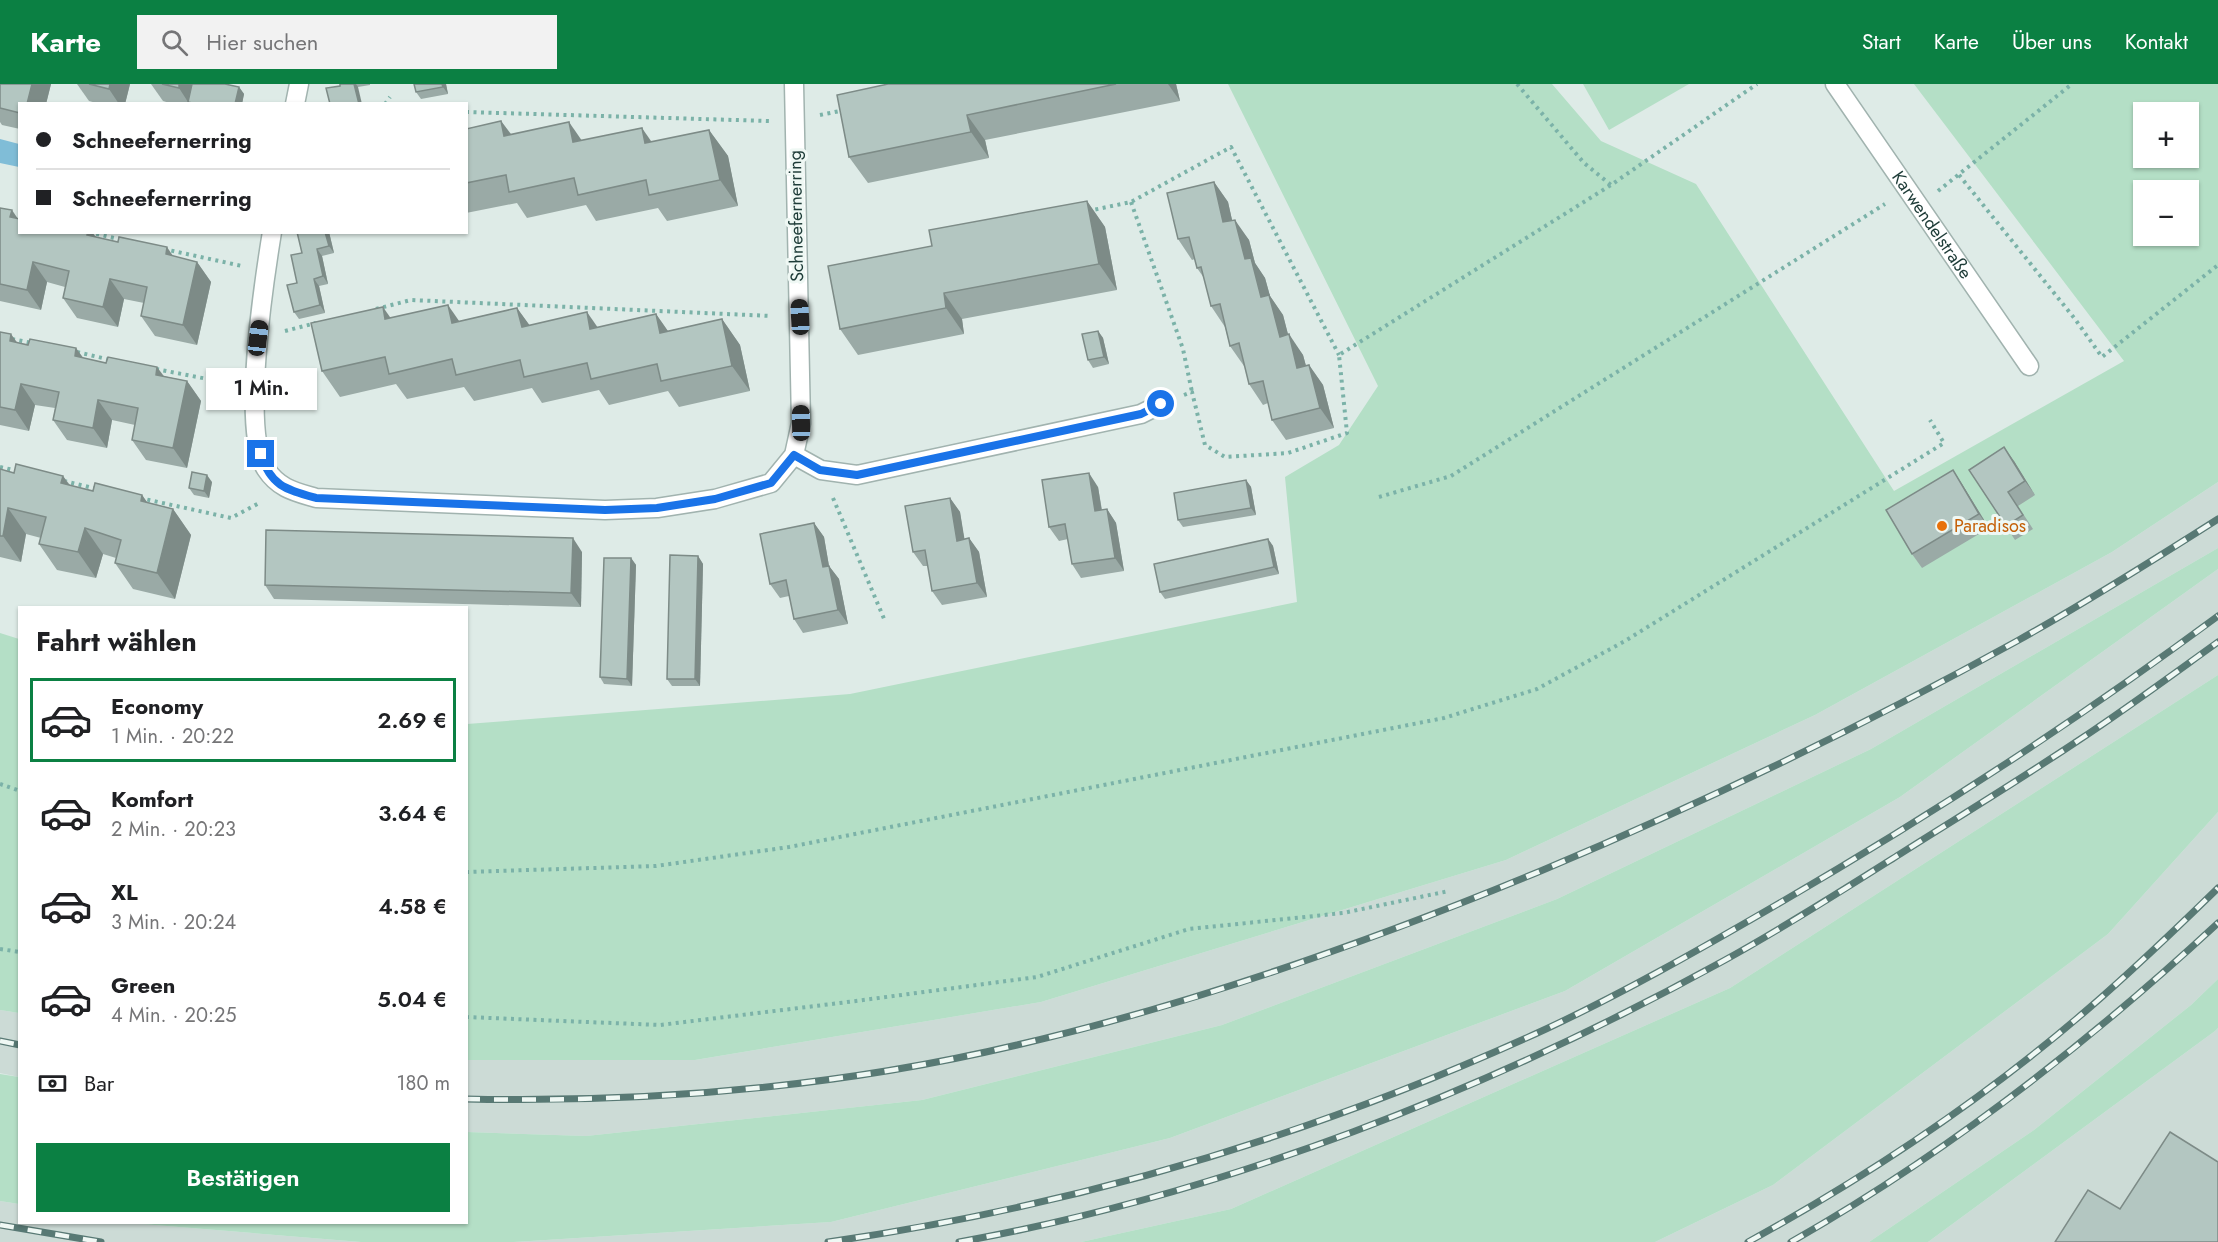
<!DOCTYPE html>
<html lang="de">
<head>
<meta charset="utf-8">
<style>
	:root { --surface:#fff; --page:#f2f2f2; --text:#202124; --muted:#757577; --line:#e0e0e0; --accent:#0b8043 }
	body { margin:0; font-family:Jost,sans-serif; background:var(--page); color:var(--text); height:100vh; display:flex; flex-direction:column; font-size:22px; white-space:nowrap }
	* { box-sizing:border-box; margin:0 }
	p { font-size:20px; color:var(--muted) }
	.icon { flex:none; width:33px; height:33px; fill:none; stroke:currentColor; stroke-width:2; stroke-linecap:round; stroke-linejoin:round }
	.map { position:relative; flex:1; overflow:hidden }
	.side { position:absolute; left:18px; top:522px; width:450px; height:618px; display:flex; flex-direction:column; background:var(--surface); border-radius:0px; box-shadow:0 2px 4px #0004 }
	.side>* { flex:none }
	.banner { position:absolute; left:18px; top:18px; width:450px; height:132px; border-radius:0px; box-shadow:0 2px 4px #0004; display:grid; align-content:center; height:132px; padding:0 18px; background:var(--surface) }
	.tools { position:absolute; left:2133px; top:18px; display:grid; gap:12px }
	.tools a { display:grid; place-items:center; width:66px; height:66px; border-radius:0px; background:var(--surface); box-shadow:0 2px 4px #0004; font-size:30px }
	.end { position:absolute; width:27px; height:27px; margin:-14px; border:8px solid #1a73e8; background:#fff; box-shadow:0 0 0 3px #fff }
	.from { border-radius:50% }
	.bubble { position:absolute; height:42px; border-radius:0px; background:var(--surface); box-shadow:0 2px 4px #0004; font-size:20px; font-weight:600; line-height:42px; text-align:center }
	.car { position:absolute; width:18px; height:36px; margin:-18px -9px; border-radius:8px; box-shadow:0 0 4px 2px #0007; background:linear-gradient(#222 24%,#8ab4d8 0 40%,#222 0 76%,#8ab4d8 0 86%,#222 0) }
	.banner b { display:flex; align-items:center; gap:21px; height:57px; font-size:22px }
	.banner b+b { border-top:2px solid var(--line) }
	.banner i { width:15px; height:15px; background:var(--text) }
	ul { padding:0; list-style:none }
	li { display:flex; align-items:center; gap:18px; height:84px; margin:0 12px 9px; padding:0 6px; border:3px solid transparent; border-radius:0px }
	li div { flex:1 }
	li b { display:block; font-size:22px }
	li em { font-style:normal; font-weight:600 }
	li.on { border-color:var(--accent) }
	li>.icon { width:54px; height:54px; stroke-width:1.5 }
	h2 { padding:0 18px; font-size:27px; line-height:72px }
	.pay { display:flex; align-items:center; gap:15px; height:66px; padding:0 18px; font-size:22px }
	.pay p { margin-inline-start:auto }
	.primary-button { display:flex; gap:12px; margin-top:auto; padding:12px 18px }
	.primary-button a { flex:1; height:69px; border-radius:0px; background:var(--accent); color:#fff; font-size:24px; font-weight:600; line-height:69px; text-align:center }
	header { display:flex; align-items:center; gap:36px; box-sizing:border-box; height:84px; padding:0 30px; background:var(--accent); color:#fff }
	header strong { font-size:28px }
	nav { display:flex; gap:33px; margin-inline-start:auto; font-size:21px }
	.search { width:420px; height:54px; background:var(--page); display:flex; align-items:center; gap:15px; box-sizing:border-box; padding:0 21px; border-radius:0px; color:var(--muted); font-size:22px }
	.map>svg:first-child { display:block }
	.built { fill:#ccdbd6 }
	.green { fill:#b4dfc6; fill-rule:evenodd }
	.water { fill:#80bdd7 }
	.lines { fill:none; stroke-linecap:round; stroke-linejoin:round }
	.minor-casing { stroke:#a1b3af; stroke-width:21 }
	.path { stroke:#7bb2a8; stroke-width:4; stroke-dasharray:3 4.5; stroke-linecap:butt }
	.minor { stroke:#fff; stroke-width:18 }
	.rail-casing { stroke:#587974; stroke-width:7 }
	.rail { stroke:#eff8f4; stroke-width:4.5; stroke-dasharray:14; stroke-linecap:butt }
	.wall { fill:#9aaaa6 }
	.shaded-wall { fill:#7d8b87 }
	.building { fill:#b3c6c1; stroke:#7d8b87; stroke-width:1.5 }
	.route { stroke:#1a73e8; stroke-width:8 }
	.food-dot { fill:#e8710a; stroke:#eff8f4; stroke-width:2 }
	.labels { text-anchor:middle; dominant-baseline:central; stroke-width:6; stroke-linejoin:round; paint-order:stroke }
	.street-label { font-size:18px; fill:#1e3c38; stroke:#eff8f4 }
	.food-label { font-size:18px; fill:#c56008; stroke:#eff8f4; text-anchor:start }
</style>
</head>
<body>
<header>
<strong>Karte</strong>
<div class="search"><svg class="icon" aria-label="search" viewBox="0 0 24 24"><circle cx="10" cy="10" r="6"/><path d="M15 15l6 6"/></svg>Hier suchen</div>
<nav><a>Start</a><a>Karte</a><a>Über uns</a><a>Kontakt</a></nav>
</header>
<div class="map">
<svg width="2218" height="1158" viewBox="0 0 2218 1158">
	<rect width="100%" height="100%" fill="#deebe7"/>
	<g class="built">
		<path d="M2218,398V464L1871,665L1557,815L1222,941L922,1016L586,1052L467,1048V976H695L1041,918L1506,776L1815,631L2112,468Z"/>
		<path d="M2218,485V591L1730,904L1231,1125L1081,1158H514L831,1138L1170,1054L1565,907L1900,713Z"/>
		<path d="M2218,728V895L2191,921L2034,1046L1869,1158H1655L1773,1101L2108,850Z"/>
		<path d="M0,926L19,929V993L0,989Z"/>
		<path d="M2218,944V1158H1928L2215,947Z"/>
		<path d="M0,1117L19,1120L20,1138L130,1139L361,1158H0Z"/>
	</g>
	<g class="green">
		<path d="M1228,0H1552L1601,57L1696,100L1894,407L2124,277L1914,0H2218V398L2112,468L1815,631L1506,776L1041,918L695,976H467V640L850,610L1297,518L1285,393L1339,361L1378,302ZM2144,28H2188V74H2144ZM2144,106H2188V152H2144Z"/>
		<path d="M1583,0H1689L1609,46Z"/>
		<path d="M2218,464V485L1900,713L1565,907L1170,1054L831,1138L514,1158H361L130,1139L466,1138L467,1048L586,1052L922,1016L1222,941L1557,815L1871,665Z"/>
		<path d="M0,549L19,555V929L0,926Z"/>
		<path d="M2218,591V728L2108,850L1773,1101L1655,1158H1081L1231,1125L1730,904Z"/>
		<path d="M2218,895V944L2215,947L1928,1158H1869L2034,1046L2191,921Z"/>
		<path d="M0,990L19,993V1120L0,1117Z"/>
	</g>
	<path class="water" d="M0,55L19,60V83L0,79Z"/>
	<g class="lines">
		<g class="minor-casing">
			<g id="minor">
				<path id="s1" d="M1835,0L2029,282"/>
				<path d="M295,20L299,0"/>
				<path d="M272,148C264,197 241,347 266,385C279,405 296,408 316,414L605,426L657,424L715,415L771,399L794,371L801,339L794,0"/>
				<path d="M794,371L821,386L857,391L1141,330L1161,320"/>
			</g>
		</g>
		<g class="path">
			<path d="M1517,0L1584,79L1611,101"/>
			<path d="M385,20L390,13"/>
			<path d="M466,28L769,37"/>
			<path d="M820,31L845,26"/>
			<path d="M1959,91L2075,235L2102,273L2218,181"/>
			<path d="M1938,107L2072,0"/>
			<path d="M1131,118L1183,265L1192,308"/>
			<path d="M1088,127L1131,118L1231,63L1339,271"/>
			<path d="M89,148L122,156"/>
			<path d="M164,165L242,182"/>
			<path d="M376,225L411,216L772,232"/>
			<path d="M285,247L316,239"/>
			<path d="M12,255L32,259"/>
			<path d="M77,268L111,276"/>
			<path d="M156,285L228,299"/>
			<path d="M1184,311L1192,308L1205,361L1225,373L1288,369L1347,349L1339,271L1611,101L1757,0"/>
			<path d="M0,383L18,387"/>
			<path d="M64,397L97,405"/>
			<path d="M1379,413L1451,392L1885,120"/>
			<path d="M140,414L231,434L261,418"/>
			<path d="M833,414L885,537"/>
			<path d="M0,700L20,707"/>
			<path d="M466,788L656,782L789,763L1444,634L1537,605L1625,557L1944,359L1930,336"/>
			<path d="M0,865L20,868"/>
			<path d="M466,933L660,941L856,917L1037,893L1189,845L1343,829L1449,807"/>
		</g>
		<use href="#minor" class="minor"/>
		<g class="rail-casing">
			<g id="rail">
				<path d="M0,957L20,961"/>
				<path d="M466,1015C651,1019 838,1003 1017,961C1198,919 1372,857 1543,786C1705,718 1863,642 2017,557C2085,519 2152,477 2218,435"/>
				<path d="M0,1141L101,1158"/>
				<path d="M828,1158C1076,1122 1318,1050 1546,945C1623,909 1697,867 1771,824C1925,735 2075,638 2218,532"/>
				<path d="M959,1158C1224,1110 1490,1006 1725,876C1785,843 1843,806 1900,770C1960,732 2021,695 2079,656C2126,625 2172,591 2218,558"/>
				<path d="M1748,1158C1868,1092 1985,1014 2088,925C2133,886 2176,845 2218,804"/>
				<path d="M1791,1158C1946,1070 2087,960 2218,839"/>
			</g>
		</g>
		<use href="#rail" class="rail"/>
	</g>
	<g class="wall">
		<path d="M0,0H51L46,20H20V45L2,41L0,38Z"/>
		<path d="M77,0H130L125,20H100L89,17Z"/>
		<path d="M151,0H225L239,3L244,10L242,20H173L163,17Z"/>
		<path d="M340,0H370V1L358,3L340,2Z"/>
		<path d="M414,0H446L448,10L421,15L416,8Z"/>
		<path d="M888,0H1176L1180,17L985,56L989,74L868,99L849,73Z"/>
		<path d="M501,37L511,50L581,57L651,58L709,46L728,72L738,122L667,137L658,124L596,137L586,121L527,134L517,119L466,129V45Z"/>
		<path d="M1214,98L1228,118L1232,136L1249,156L1255,179L1265,194L1270,212L1283,231L1288,251L1303,271L1306,282L1309,281L1323,301L1334,344L1286,356L1272,336L1268,319L1263,321L1249,300L1245,282H1244L1230,262L1225,243L1211,222L1204,194L1197,184L1195,175L1192,176L1178,155Z"/>
		<path d="M1087,117L1105,143L1117,206L962,235L964,250L858,271L840,245L932,162Z"/>
		<path d="M0,124L20,148H92L96,153L197,178L211,198L197,261L155,252L141,232L144,219L124,215L118,243L77,234L63,214L65,203L47,198L41,226L0,217Z"/>
		<path d="M297,148H329L334,169L322,172L328,200L319,202L325,229L299,235L294,228L302,169Z"/>
		<path d="M517,224L529,241L598,244L656,230L668,247L722,235L740,261L750,307L679,323L668,307L609,321L599,306L542,319L532,304L474,317L464,303L407,315L396,300L340,313L322,287L390,234L460,237Z"/>
		<path d="M1098,247L1103,254L1109,280L1093,284L1088,276Z"/>
		<path d="M0,248L17,259L28,261L76,264L84,275L187,297L201,317L187,384L146,376L132,356L135,341L112,336L107,364L67,356L53,336L55,324L35,321L29,347L0,341Z"/>
		<path d="M2014,377L2035,411L2018,422L2033,445L2015,456L1969,386Z"/>
		<path d="M0,385L14,389L63,392L70,401L93,407L142,411L147,418L173,425L191,451L175,515L133,505L115,479L116,474L103,470L96,494L57,486L39,460L41,454L26,450L21,478L0,473Z"/>
		<path d="M1953,386L1962,400L1989,444L1922,484L1912,470Z"/>
		<path d="M1246,396L1251,403L1256,431L1183,443L1178,436Z"/>
		<path d="M212,398L209,414L194,411L189,404Z"/>
		<path d="M1098,403L1102,426L1107,425L1116,439L1124,487L1081,494L1072,480L1068,455L1059,457L1049,443Z"/>
		<path d="M950,414L960,428L964,455L969,454L979,468L987,513L942,521L932,507L928,482H923L913,468Z"/>
		<path d="M814,439L824,453L829,482L839,495L848,540L803,549L794,535L789,512L780,514L770,500Z"/>
		<path d="M1268,455L1273,462L1279,490L1165,515L1160,508Z"/>
		<path d="M582,468L581,523L274,515L265,501Z"/>
		<path d="M698,472L703,480L700,602H672L667,595Z"/>
		<path d="M631,474L636,481L632,602L604,600L600,593Z"/>
	</g>
	<g class="shaded-wall">
		<path d="M32,0H51L46,20H27Z"/>
		<path d="M110,0H130L125,20H119L109,5Z"/>
		<path d="M179,0H199L188,18L179,4Z"/>
		<path d="M354,0H356L358,3L362,20H359Z"/>
		<path d="M442,0H446L448,10L443,3Z"/>
		<path d="M1168,0H1176L1180,17Z"/>
		<path d="M239,3L244,10L242,20H235Z"/>
		<path d="M967,31L985,56L989,74L971,48Z"/>
		<path d="M501,37L520,63L504,52Z"/>
		<path d="M569,38L587,64L573,58Z"/>
		<path d="M642,44L660,70L645,59Z"/>
		<path d="M709,46L728,72L738,122L720,96Z"/>
		<path d="M1214,98L1228,118L1237,158L1223,138Z"/>
		<path d="M1087,117L1105,143L1117,206L1099,180Z"/>
		<path d="M12,126L20,138L10,133Z"/>
		<path d="M1235,136L1249,156L1255,179L1265,194L1270,212L1283,231L1294,273L1280,253L1261,213L1245,175Z"/>
		<path d="M88,148H92L103,164L87,151Z"/>
		<path d="M325,148H329L334,169L329,162Z"/>
		<path d="M167,163L181,184L166,170Z"/>
		<path d="M317,165L322,172L328,200L323,192Z"/>
		<path d="M33,178L47,198L41,226L27,206Z"/>
		<path d="M197,178L211,198L197,261L183,241Z"/>
		<path d="M110,195L124,215L118,243L103,223Z"/>
		<path d="M314,195L319,202L325,229L320,221Z"/>
		<path d="M944,209L962,235L964,250L946,224Z"/>
		<path d="M448,221L466,247L452,239Z"/>
		<path d="M383,223L401,249L385,235Z"/>
		<path d="M517,224L536,250L522,243Z"/>
		<path d="M587,228L605,254L590,245Z"/>
		<path d="M656,230L674,256L660,249Z"/>
		<path d="M722,235L740,261L750,307L732,282Z"/>
		<path d="M1098,247L1103,254L1109,280L1104,273Z"/>
		<path d="M11,250L26,271L10,257Z"/>
		<path d="M1289,250L1303,271L1312,304L1297,284Z"/>
		<path d="M76,264L90,284L75,272Z"/>
		<path d="M1309,281L1323,301L1334,344L1320,324Z"/>
		<path d="M157,283L172,303L156,291Z"/>
		<path d="M187,297L201,317L187,384L173,364Z"/>
		<path d="M21,300L35,321L29,347L15,326Z"/>
		<path d="M98,316L112,336L107,364L93,344Z"/>
		<path d="M2004,363L2014,377L2035,411L2025,397Z"/>
		<path d="M1953,386L1962,400L1989,444L1979,430Z"/>
		<path d="M1089,389L1098,403L1104,441L1095,427Z"/>
		<path d="M207,391L212,398L209,414L204,407Z"/>
		<path d="M63,392L81,418L61,399Z"/>
		<path d="M1246,396L1251,403L1256,431L1251,424Z"/>
		<path d="M142,411L160,437L141,417Z"/>
		<path d="M950,414L960,428L967,470L957,457Z"/>
		<path d="M8,424L26,450L21,478L3,452Z"/>
		<path d="M173,425L191,451L175,515L157,489Z"/>
		<path d="M1107,425L1116,439L1124,487L1115,474Z"/>
		<path d="M814,439L824,453L829,482L839,495L848,540L838,526L823,483Z"/>
		<path d="M85,444L103,470L96,494L78,468Z"/>
		<path d="M573,454L582,468L581,523L571,509Z"/>
		<path d="M969,454L979,468L987,513L977,499Z"/>
		<path d="M1268,455L1273,462L1279,490L1274,483Z"/>
		<path d="M698,472L703,480L700,602L695,595Z"/>
		<path d="M631,474L636,481L632,602L627,595Z"/>
	</g>
	<g class="building">
		<path d="M0,0H32L27,20H20V29L0,24Z"/>
		<path d="M89,0H110L109,5Z"/>
		<path d="M162,0H179V4Z"/>
		<path d="M192,0H225L239,3L235,20H196L188,18Z"/>
		<path d="M340,0H354L359,20H330L326,4L340,2Z"/>
		<path d="M414,0H442L443,3L416,8Z"/>
		<path d="M888,0H1116L967,31L971,48L849,73L837,11Z"/>
		<path d="M501,37L504,52L569,38L573,58L642,44L645,59L709,46L720,96L649,111L646,96L578,111L574,94L509,108L506,91L466,99V45Z"/>
		<path d="M1214,98L1223,138L1235,136L1245,175L1251,174L1261,213L1269,211L1280,253L1289,250L1297,284L1309,281L1320,324L1272,336L1263,297L1249,300L1239,259L1230,262L1220,220L1211,222L1201,183L1197,184L1189,153L1178,155L1167,109Z"/>
		<path d="M1087,117L1099,180L944,209L946,224L840,245L828,182L932,162L929,146Z"/>
		<path d="M0,124L12,126L10,133L20,135V148H88L87,151L118,158L119,153L167,163L166,170L197,178L183,241L141,232L147,203L110,195L103,223L63,214L69,187L33,178L27,206L0,200Z"/>
		<path d="M297,148H325L329,162L317,165L323,192L314,195L320,221L294,228L287,201L297,199L291,171L302,169Z"/>
		<path d="M448,221L452,239L517,224L522,243L587,228L590,245L656,230L660,249L722,235L732,282L661,297L657,280L591,295L587,279L524,293L520,276L456,291L452,275L389,290L385,273L322,287L311,239L383,223L385,235Z"/>
		<path d="M1098,247L1104,273L1088,276L1082,250Z"/>
		<path d="M0,248L11,250L10,257L28,261L30,255L76,264L75,272L106,279L108,273L157,283L156,291L187,297L173,364L132,356L138,324L98,316L93,344L53,336L59,308L21,300L15,326L0,323Z"/>
		<path d="M2004,363L2025,397L2008,408L2023,431L2006,442L1969,386Z"/>
		<path d="M16,380L63,392L61,399L93,407L95,399L142,411L141,417L173,425L157,489L115,479L121,456L85,444L78,468L39,460L46,433L8,424L3,452H0V385L14,389Z"/>
		<path d="M1953,386L1979,430L1912,470L1886,426Z"/>
		<path d="M192,388L207,391L204,407L189,404Z"/>
		<path d="M1089,389L1095,427L1107,425L1115,474L1072,480L1065,440L1049,443L1042,396Z"/>
		<path d="M1246,396L1251,424L1178,436L1174,409Z"/>
		<path d="M950,414L957,457L969,454L977,499L932,507L925,466L913,468L905,422Z"/>
		<path d="M814,439L823,483L829,482L838,526L794,535L786,496L770,500L760,450Z"/>
		<path d="M266,446L573,454L571,509L265,501Z"/>
		<path d="M1268,455L1274,483L1160,508L1154,480Z"/>
		<path d="M670,471L698,472L695,595H667Z"/>
		<path d="M604,474H631L627,595L600,593Z"/>
		<path d="M2170,1048L2218,1078V1158H2055L2088,1106L2120,1125Z"/>
	</g>
	<g class="lines">
		<path class="route" d="M261,370C270,402 287,406 316,414L605,426L657,424L715,415L771,399L794,371L820,386L857,391L1141,330L1161,320"/>
	</g>
	<circle class="food-dot" cx="1942" cy="442" r="6"/>
	<g class="labels">
		<g class="street-label">
			<text transform="translate(796 132) rotate(-91)">Schneefernerring</text>
			<text stroke="none"><textPath href="#s1" startOffset="171">Karwendelstraße</textPath></text>
		</g>
		<g class="food-label">
			<text x="1954" y="442">Paradisos</text>
		</g>
	</g>
</svg>
<div class="tools">
<a>+</a>
<a>−</a>
</div>
<i class="end from" style="left:1161px;top:320px"></i>
<i class="end" style="left:261px;top:370px"></i>
<div class="bubble" style="left:206px;top:284px;width:111px">1 Min.</div>
<i class="car" style="left:800px;top:233px;rotate:357deg"></i>
<i class="car" style="left:258px;top:254px;rotate:7deg"></i>
<i class="car" style="left:801px;top:339px;rotate:359deg"></i>
<div class="banner">
<b><i class="from"></i>Schneefernerring</b>
<b><i></i>Schneefernerring</b>
</div>
<section class="side">
<h2>Fahrt wählen</h2>
<ul>
<li class="on"><svg class="icon" aria-label="car" viewBox="0 0 24 24"><path d="M5 17H2v-5l4-1 3-4h7l3 4 3 1v5h-3M9 17h6M6 11h13"/><circle cx="7" cy="17" r="2"/><circle cx="17" cy="17" r="2"/></svg><div><b>Economy</b><p>1 Min. · 20:22</p></div><em>2.69 €</em></li>
<li><svg class="icon" aria-label="car" viewBox="0 0 24 24"><path d="M5 17H2v-5l4-1 3-4h7l3 4 3 1v5h-3M9 17h6M6 11h13"/><circle cx="7" cy="17" r="2"/><circle cx="17" cy="17" r="2"/></svg><div><b>Komfort</b><p>2 Min. · 20:23</p></div><em>3.64 €</em></li>
<li><svg class="icon" aria-label="car" viewBox="0 0 24 24"><path d="M5 17H2v-5l4-1 3-4h7l3 4 3 1v5h-3M9 17h6M6 11h13"/><circle cx="7" cy="17" r="2"/><circle cx="17" cy="17" r="2"/></svg><div><b>XL</b><p>3 Min. · 20:24</p></div><em>4.58 €</em></li>
<li><svg class="icon" aria-label="car" viewBox="0 0 24 24"><path d="M5 17H2v-5l4-1 3-4h7l3 4 3 1v5h-3M9 17h6M6 11h13"/><circle cx="7" cy="17" r="2"/><circle cx="17" cy="17" r="2"/></svg><div><b>Green</b><p>4 Min. · 20:25</p></div><em>5.04 €</em></li>
</ul>
<div class="pay"><svg class="icon" aria-label="cash" viewBox="0 0 24 24"><path d="M3 7h18v10H3z"/><circle cx="12" cy="12" r="2"/></svg>Bar<p>180 m</p></div>
<div class="primary-button"><a>Bestätigen</a></div>
</section>
</div>
</body>
</html>
